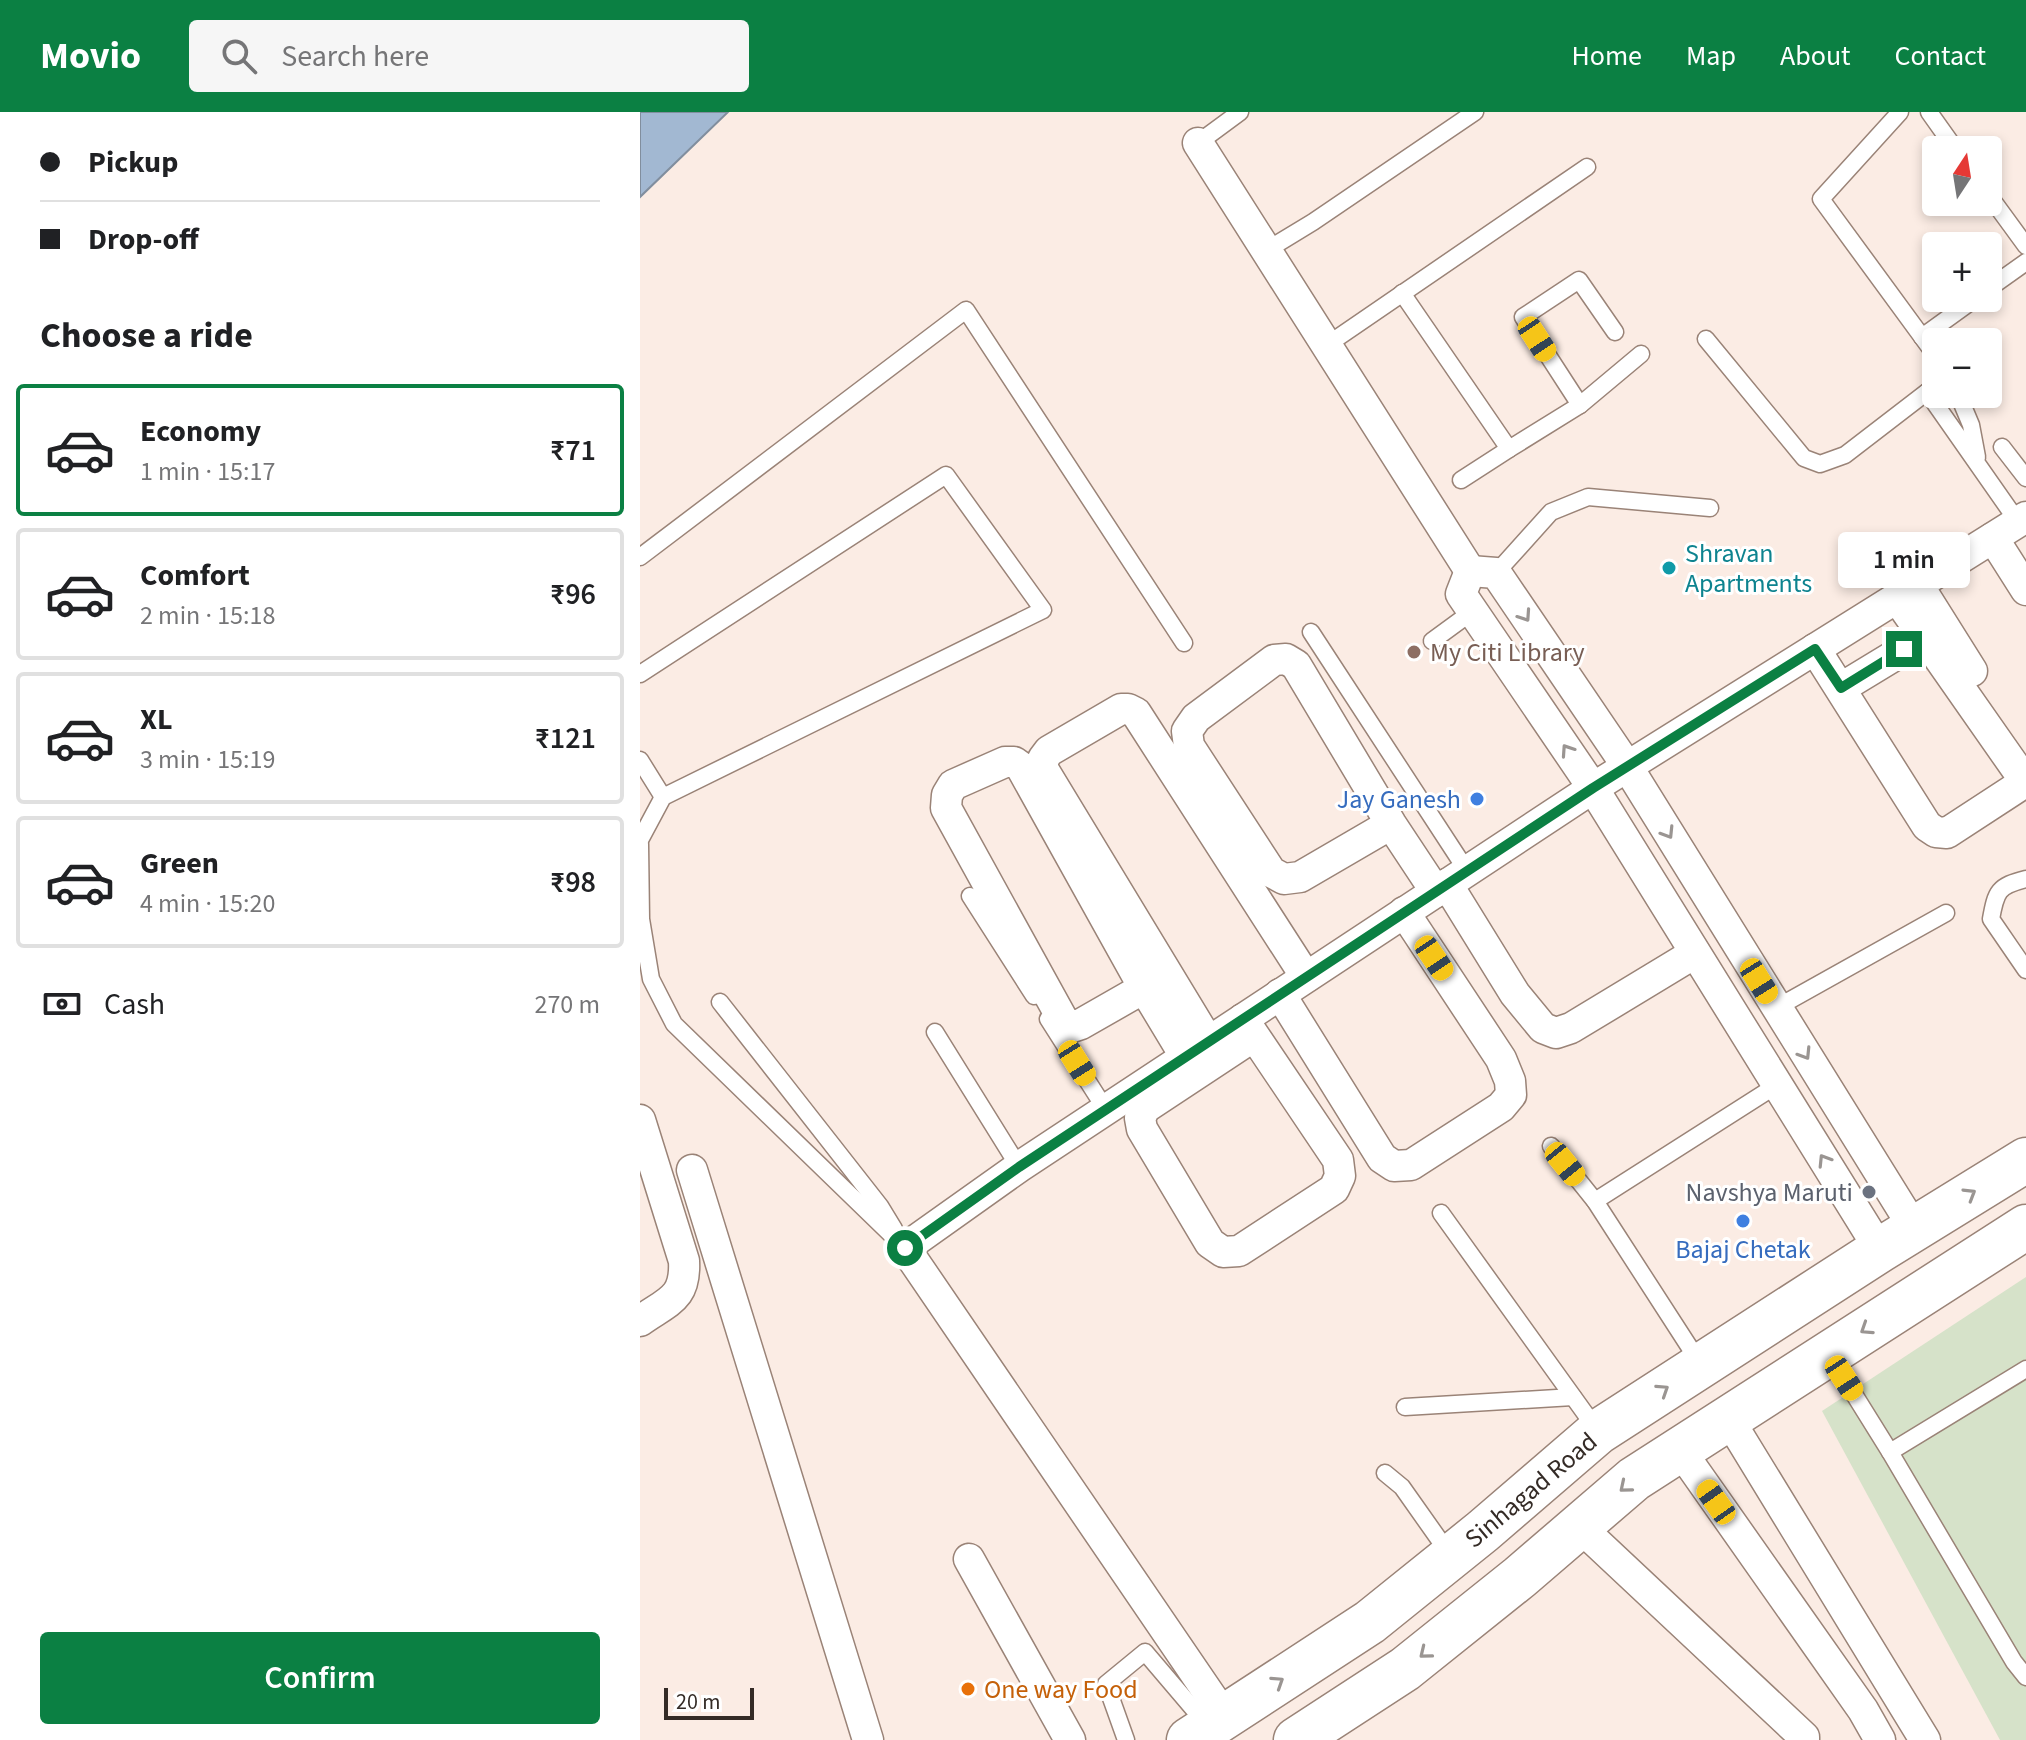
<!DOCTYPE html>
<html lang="en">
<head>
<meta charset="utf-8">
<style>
	:root { --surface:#fff; --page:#f6f6f6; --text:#202124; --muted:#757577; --line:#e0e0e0; --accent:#0b8043 }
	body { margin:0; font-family:"Source Sans 3",sans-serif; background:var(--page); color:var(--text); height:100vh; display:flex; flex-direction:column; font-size:30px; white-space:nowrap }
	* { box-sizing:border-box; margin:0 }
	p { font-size:26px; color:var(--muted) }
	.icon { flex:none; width:44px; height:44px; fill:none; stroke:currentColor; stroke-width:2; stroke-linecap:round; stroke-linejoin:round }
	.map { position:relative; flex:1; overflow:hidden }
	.details { display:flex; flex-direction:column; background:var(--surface); width:640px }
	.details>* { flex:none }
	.hud { display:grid; align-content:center; height:176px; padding:0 40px; background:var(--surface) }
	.needle { width:52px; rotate:12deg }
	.tools { position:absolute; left:1282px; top:24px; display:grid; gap:16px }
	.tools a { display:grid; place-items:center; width:80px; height:80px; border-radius:8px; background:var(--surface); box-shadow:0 4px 12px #0003; font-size:40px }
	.scale { position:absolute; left:24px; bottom:20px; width:90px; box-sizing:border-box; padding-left:8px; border:4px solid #342b26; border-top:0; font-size:22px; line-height:28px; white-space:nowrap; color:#342b26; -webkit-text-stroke:6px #fff; paint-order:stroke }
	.end { position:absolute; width:36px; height:36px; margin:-18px; border:10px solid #0b8043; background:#fff; box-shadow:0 0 0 4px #fff }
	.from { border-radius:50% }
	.bubble { position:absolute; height:56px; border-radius:8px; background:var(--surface); box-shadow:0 4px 12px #0003; font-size:26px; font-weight:600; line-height:56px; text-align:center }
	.car { position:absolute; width:24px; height:48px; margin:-24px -12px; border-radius:10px; box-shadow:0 0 6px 2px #0007; background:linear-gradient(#f5c518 24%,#345 0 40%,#f5c518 0 76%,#345 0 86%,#f5c518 0) }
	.hud b { display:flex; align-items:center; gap:28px; height:76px; font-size:30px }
	.hud b+b { border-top:2px solid var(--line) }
	.hud i { width:20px; height:20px; background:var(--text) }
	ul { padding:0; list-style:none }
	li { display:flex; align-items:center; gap:24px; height:132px; margin:0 16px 12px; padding:0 24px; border:4px solid var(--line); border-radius:8px }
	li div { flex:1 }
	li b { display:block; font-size:30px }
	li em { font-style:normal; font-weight:600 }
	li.on { border-color:var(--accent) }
	li>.icon { width:72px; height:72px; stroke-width:1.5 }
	h2 { padding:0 40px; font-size:36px; line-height:96px }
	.pay { display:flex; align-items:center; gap:20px; height:88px; padding:0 40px; font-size:30px }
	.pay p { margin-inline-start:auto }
	.action { display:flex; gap:16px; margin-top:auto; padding:16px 40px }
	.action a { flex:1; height:92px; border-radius:8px; background:var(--accent); color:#fff; font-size:32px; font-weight:600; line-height:92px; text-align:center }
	header { display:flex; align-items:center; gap:48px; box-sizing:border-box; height:112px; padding:0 40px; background:var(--accent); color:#fff }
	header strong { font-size:38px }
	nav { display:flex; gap:44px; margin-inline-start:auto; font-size:28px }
	.search { width:560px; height:72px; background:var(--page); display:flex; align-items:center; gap:20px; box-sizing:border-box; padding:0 28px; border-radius:8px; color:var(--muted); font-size:30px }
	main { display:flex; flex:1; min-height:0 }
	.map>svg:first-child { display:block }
	.green { fill:#d6e2c9 }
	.water { fill:#a2b8d2; stroke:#818e9e; stroke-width:2 }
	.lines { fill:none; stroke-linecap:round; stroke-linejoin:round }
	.service-casing { stroke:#9a8377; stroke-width:19 }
	.minor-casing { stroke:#9a8377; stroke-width:33 }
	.primary-casing { stroke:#9a8377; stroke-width:47 }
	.service { stroke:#fff; stroke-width:16 }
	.minor { stroke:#fff; stroke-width:30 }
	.primary { stroke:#fff; stroke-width:44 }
	.oneway { stroke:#9a9592 }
	.route { stroke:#0b8043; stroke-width:10 }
	.culture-dot { fill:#0f9aa8; stroke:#fff; stroke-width:3 }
	.education-dot { fill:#8d6e63; stroke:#fff; stroke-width:3 }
	.shop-dot { fill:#3f7fe0; stroke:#fff; stroke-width:3 }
	.worship-dot { fill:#6b7280; stroke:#fff; stroke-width:3 }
	.food-dot { fill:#e8710a; stroke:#fff; stroke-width:3 }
	.labels { text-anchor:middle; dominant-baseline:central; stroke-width:6; stroke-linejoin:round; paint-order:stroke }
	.culture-label { font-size:26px; fill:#0d838f; stroke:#fff; text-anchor:start }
	.education-label { font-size:26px; fill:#785e54; stroke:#fff; text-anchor:start }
	.shop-label { font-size:26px; fill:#366cbe; stroke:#fff; text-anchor:end }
	.worship-label { font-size:26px; fill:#5b616d; stroke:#fff; text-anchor:end }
	.street-label { font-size:26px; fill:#342b26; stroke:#fff }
	.food-label { font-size:26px; fill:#c56008; stroke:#fff; text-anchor:start }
</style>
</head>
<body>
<header>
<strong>Movio</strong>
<div class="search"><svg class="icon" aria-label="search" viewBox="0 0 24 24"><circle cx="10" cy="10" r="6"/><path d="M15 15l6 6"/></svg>Search here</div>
<nav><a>Home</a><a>Map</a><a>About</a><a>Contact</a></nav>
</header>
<main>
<section class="details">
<div class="hud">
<b><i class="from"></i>Pickup</b>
<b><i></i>Drop-off</b>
</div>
<h2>Choose a ride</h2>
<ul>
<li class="on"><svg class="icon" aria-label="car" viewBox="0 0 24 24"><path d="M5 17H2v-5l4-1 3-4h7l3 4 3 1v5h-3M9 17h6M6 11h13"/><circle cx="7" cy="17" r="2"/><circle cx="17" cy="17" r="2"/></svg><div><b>Economy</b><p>1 min · 15:17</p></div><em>₹71</em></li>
<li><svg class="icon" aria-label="car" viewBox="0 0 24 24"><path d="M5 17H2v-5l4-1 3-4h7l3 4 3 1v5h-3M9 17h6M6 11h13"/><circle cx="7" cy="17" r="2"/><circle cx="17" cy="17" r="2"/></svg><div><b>Comfort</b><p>2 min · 15:18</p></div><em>₹96</em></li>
<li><svg class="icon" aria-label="car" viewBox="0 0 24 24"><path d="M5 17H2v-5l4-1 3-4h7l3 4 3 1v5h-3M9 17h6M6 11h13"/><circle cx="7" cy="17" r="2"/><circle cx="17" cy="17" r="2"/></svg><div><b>XL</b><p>3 min · 15:19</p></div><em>₹121</em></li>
<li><svg class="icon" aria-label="car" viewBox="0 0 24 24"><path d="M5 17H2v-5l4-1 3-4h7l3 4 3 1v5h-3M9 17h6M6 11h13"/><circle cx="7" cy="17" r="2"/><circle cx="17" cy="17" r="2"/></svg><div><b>Green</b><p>4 min · 15:20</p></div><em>₹98</em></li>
</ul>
<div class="pay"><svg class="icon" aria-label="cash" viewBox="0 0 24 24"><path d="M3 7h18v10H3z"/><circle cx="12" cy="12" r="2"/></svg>Cash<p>270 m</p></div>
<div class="action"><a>Confirm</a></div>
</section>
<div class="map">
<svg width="1386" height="1628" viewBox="0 0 1386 1628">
	<rect width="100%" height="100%" fill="#fbece4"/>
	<path class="green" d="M1386,1165V1628H1360L1182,1299Z"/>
	<path class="water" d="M0,0H88L0,85Z"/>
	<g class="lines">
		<g class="service-casing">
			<g id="service">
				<path d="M1260,0L1181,87L1296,244"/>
				<path d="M1289,0L1316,38"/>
				<path d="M558,31L600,0"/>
				<path d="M1348,82L1386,134"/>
				<path d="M627,138L673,110L835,0"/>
				<path d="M1348,177L1386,150"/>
				<path d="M762,181L869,337L940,293L1001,242"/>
				<path d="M1282,225L1336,186"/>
				<path d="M1066,227L1164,346L1180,352L1205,343L1296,273"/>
				<path d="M687,233L947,55"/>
				<path d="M1287,280L1378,410"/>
				<path d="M1318,282L1331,313L1337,345"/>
				<path d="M940,293L883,205L939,168L975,220"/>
				<path d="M1362,335L1386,366"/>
				<path d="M821,368L869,337"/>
				<path d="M0,445L326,198L544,531"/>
				<path d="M856,461L911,400L948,385L1070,396"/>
				<path d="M671,520L827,759"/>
				<path d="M792,529L833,499"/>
				<path d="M0,562L306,363L403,498L23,685L0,728"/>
				<path d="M0,648L23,685"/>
				<path d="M0,732L1,807L11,867L34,912L265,1136"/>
				<path d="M1386,767C1358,774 1356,779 1351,807L1386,858"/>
				<path d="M330,784L394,884"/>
				<path d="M80,890L240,1094L254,1117"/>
				<path d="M1136,896L1306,801"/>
				<path d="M408,907L466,998"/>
				<path d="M295,920L379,1055"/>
				<path d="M911,1034L955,1089L1061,1253"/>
				<path d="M955,1089L1137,973"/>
				<path d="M801,1101L957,1318"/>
				<path d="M1189,1242L1250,1340L1386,1257"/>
				<path d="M765,1295L933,1285"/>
				<path d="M1250,1340L1374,1550L1386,1565"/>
				<path d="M745,1361L762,1375L810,1443"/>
				<path d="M486,1628L466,1572L505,1540L568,1614"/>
			</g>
		</g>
		<g class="minor-casing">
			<g id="minor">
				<path d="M558,31L830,459"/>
				<path d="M1353,426L1386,478"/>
				<path d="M830,459L856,461L987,654L1274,1116"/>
				<path d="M830,459L821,482L953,676L1240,1138"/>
				<path d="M1278,473L1332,559"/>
				<path d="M1175,537L1287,714L1296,720L1307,721L1379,674L1381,668L1378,659L1257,486"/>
				<path d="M1201,576L1285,525"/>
				<path d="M751,712L660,765L644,767L631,760L549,634L547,619L556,606L634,548L646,547L656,553L751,712L796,780"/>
				<path d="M807,772L875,882L903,916L916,921L931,916L1055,841"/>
				<path d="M504,876L441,912L432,915L424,910L306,696L307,683L313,673L365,650H374L381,655L504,876L545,944"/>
				<path d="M640,882L742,1046L754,1054L771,1053L861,995L871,983L870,969L861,947L764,800"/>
				<path d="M603,907L698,1048L700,1064L694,1077L599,1139L583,1140L570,1131L502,1017L500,1006L505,996L614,924"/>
				<path d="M568,929L403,657V647L409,639L481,597H488L496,601L666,865"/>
				<path d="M0,1008L44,1149C46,1187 28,1189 0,1209"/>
				<path d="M52,1058L228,1628"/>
				<path d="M1088,1306L1285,1628"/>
				<path d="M1040,1338L1223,1598L1240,1628"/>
				<path d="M939,1414L1164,1625V1628"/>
				<path d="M329,1447L430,1628"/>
				<path d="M585,1605L265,1136L379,1055L953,676L1386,405"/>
			</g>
		</g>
		<g class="primary-casing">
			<g id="primary">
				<path d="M549,1628L730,1510L843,1419L958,1320L1240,1138L1386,1048"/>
				<path d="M656,1628L765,1557L880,1465L994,1367L1386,1115"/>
			</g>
		</g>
		<use href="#service" class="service"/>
		<use href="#minor" class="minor"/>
		<use href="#primary" class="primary"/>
	</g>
	<defs><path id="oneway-chevron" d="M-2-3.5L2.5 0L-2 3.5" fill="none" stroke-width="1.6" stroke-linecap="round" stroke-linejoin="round" transform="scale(2)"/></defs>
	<g class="oneway">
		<use href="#oneway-chevron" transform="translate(885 504) rotate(56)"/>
		<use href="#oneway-chevron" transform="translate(927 638) rotate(-124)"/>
		<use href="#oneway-chevron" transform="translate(1028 721) rotate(58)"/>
		<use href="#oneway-chevron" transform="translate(1165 942) rotate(58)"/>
		<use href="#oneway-chevron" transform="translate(1184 1048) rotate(-122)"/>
		<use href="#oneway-chevron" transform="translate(1330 1082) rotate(-31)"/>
		<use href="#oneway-chevron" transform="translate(1226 1217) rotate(147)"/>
		<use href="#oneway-chevron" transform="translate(1023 1278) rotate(-33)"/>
		<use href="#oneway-chevron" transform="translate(985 1375) rotate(140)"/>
		<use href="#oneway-chevron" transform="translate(785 1541) rotate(141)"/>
		<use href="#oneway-chevron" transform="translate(638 1570) rotate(-33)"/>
	</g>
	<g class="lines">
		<path class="route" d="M265,1136L379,1055L953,676L1175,537L1201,576L1264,537"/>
	</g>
	<circle class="culture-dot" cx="1029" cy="456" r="8"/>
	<circle class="education-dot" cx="774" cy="540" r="8"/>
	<g class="shop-dot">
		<circle cx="837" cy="687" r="8"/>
		<circle cx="1103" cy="1109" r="8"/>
	</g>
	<circle class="worship-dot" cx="1229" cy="1080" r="8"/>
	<circle class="food-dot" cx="328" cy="1577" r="8"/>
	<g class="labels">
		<g class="culture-label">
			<text x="1045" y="441">Shravan<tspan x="1045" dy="30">Apartments</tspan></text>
		</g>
		<g class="education-label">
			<text x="790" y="540">My Citi Library</text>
		</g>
		<g class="shop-label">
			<text x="821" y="687">Jay Ganesh</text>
			<text x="1103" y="1137" text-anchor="middle">Bajaj Chetak</text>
		</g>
		<g class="worship-label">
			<text x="1213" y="1080">Navshya Maruti</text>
		</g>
		<g class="street-label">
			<text transform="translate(891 1378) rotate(-40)">Sinhagad Road</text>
		</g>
		<g class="food-label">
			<text x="344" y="1577">One way Food</text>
		</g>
	</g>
</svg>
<div class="tools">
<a><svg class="needle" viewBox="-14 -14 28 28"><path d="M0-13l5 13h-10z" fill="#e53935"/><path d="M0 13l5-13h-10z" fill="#757577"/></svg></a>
<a>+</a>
<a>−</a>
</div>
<div class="scale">20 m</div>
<i class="end from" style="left:265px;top:1136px"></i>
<i class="end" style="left:1264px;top:537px"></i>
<div class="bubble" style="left:1198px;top:420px;width:132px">1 min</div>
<i class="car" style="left:897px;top:227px;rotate:147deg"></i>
<i class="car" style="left:794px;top:846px;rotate:146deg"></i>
<i class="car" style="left:1119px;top:869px;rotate:148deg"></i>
<i class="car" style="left:437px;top:951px;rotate:148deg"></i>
<i class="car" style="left:925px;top:1052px;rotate:141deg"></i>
<i class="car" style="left:1204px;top:1266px;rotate:147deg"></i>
<i class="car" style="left:1076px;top:1390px;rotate:325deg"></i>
</div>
</main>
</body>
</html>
